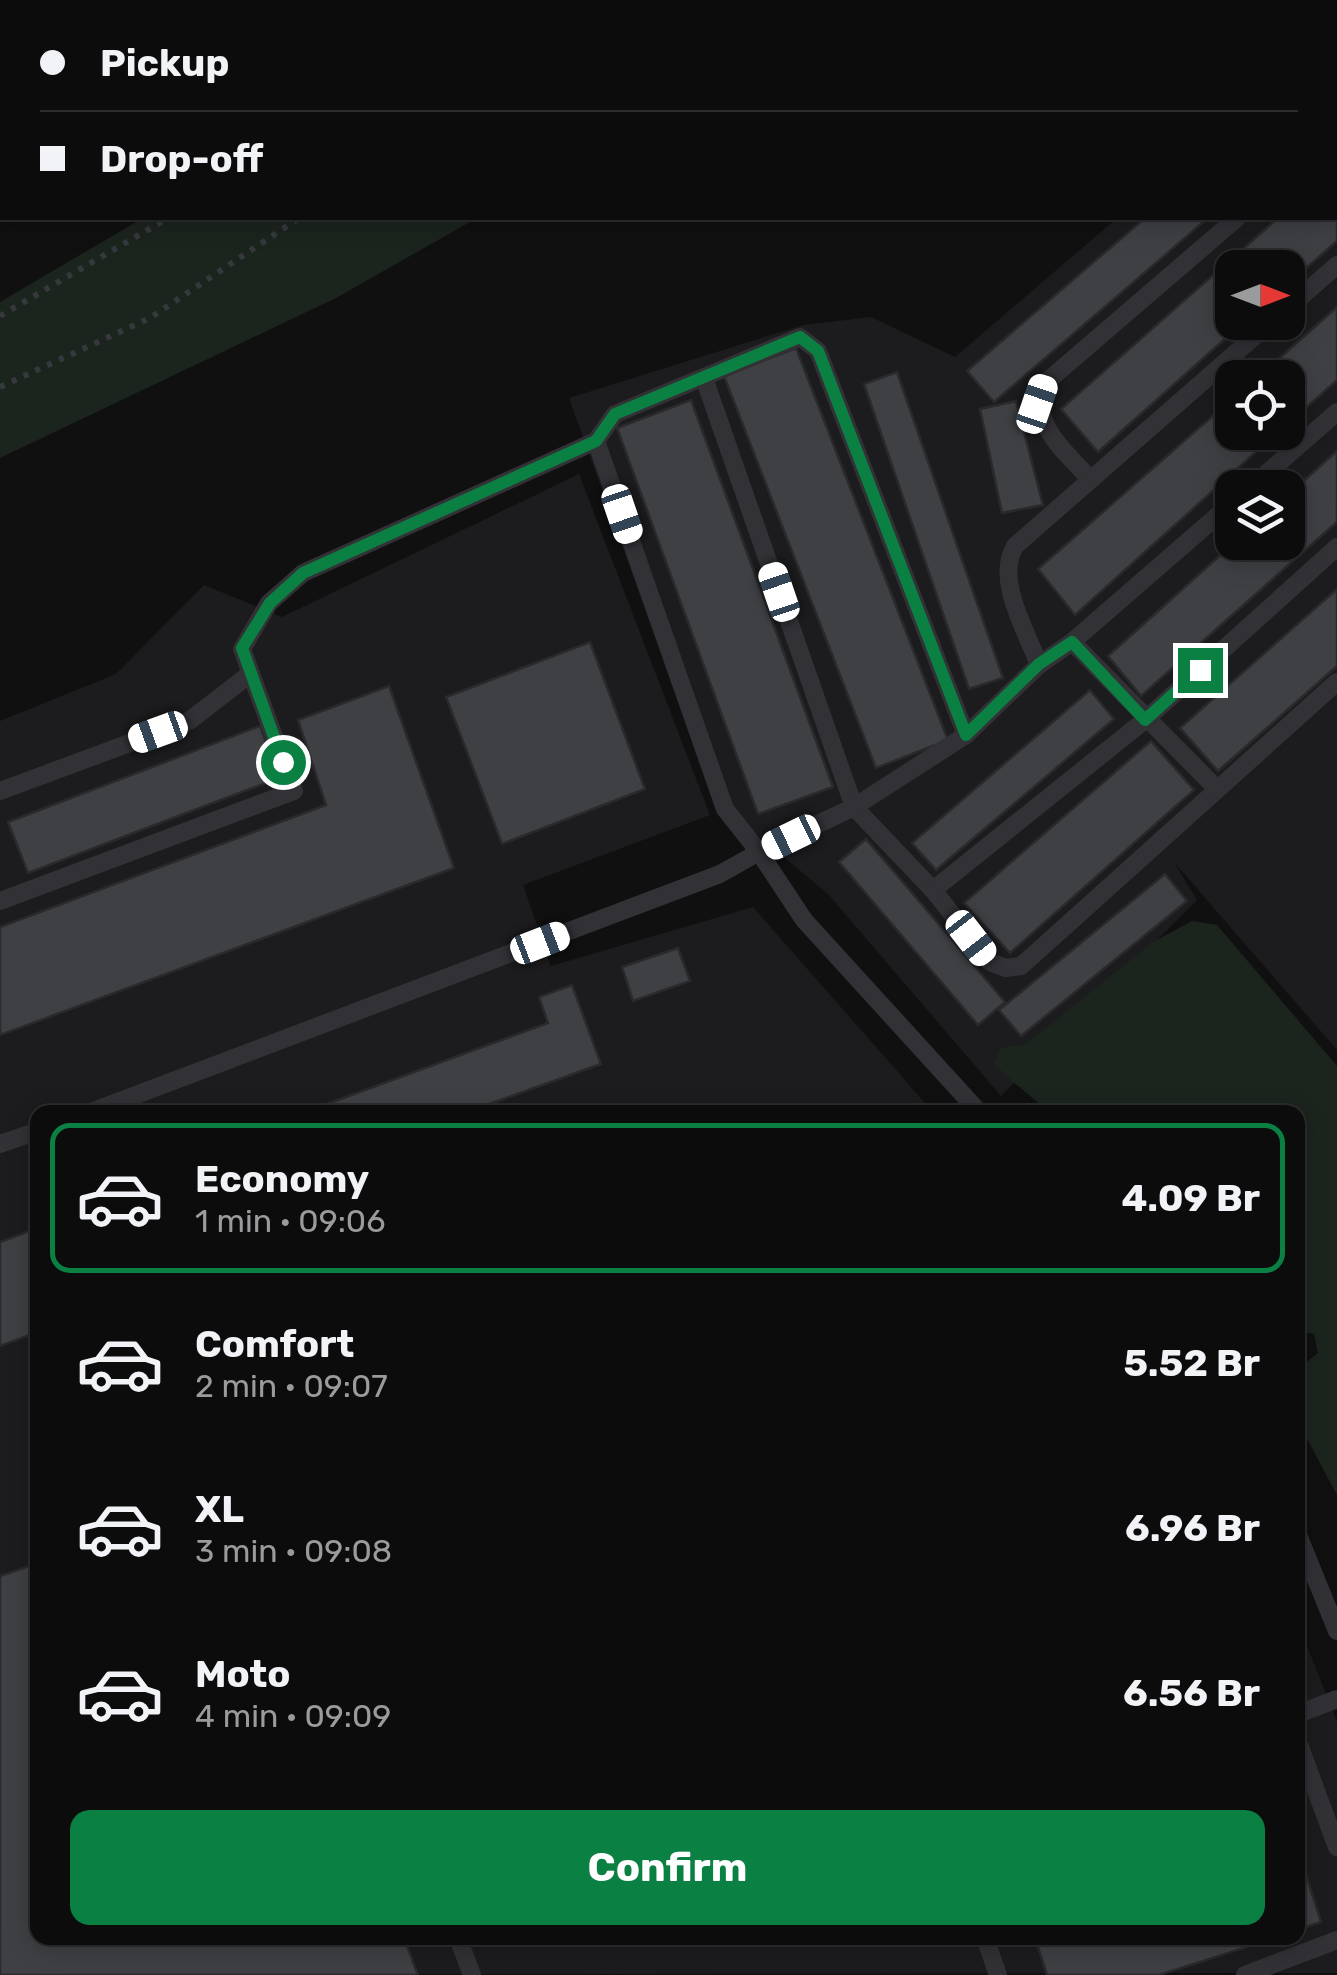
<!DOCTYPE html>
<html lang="en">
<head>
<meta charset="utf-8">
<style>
	:root { --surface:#0c0c0d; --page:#1a1a1b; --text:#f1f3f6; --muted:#9a9b9d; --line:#2c2c2e; --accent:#0b8043 }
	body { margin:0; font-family:Rubik,sans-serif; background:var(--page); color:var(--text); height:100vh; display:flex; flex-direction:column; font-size:38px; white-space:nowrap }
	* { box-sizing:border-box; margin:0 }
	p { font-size:32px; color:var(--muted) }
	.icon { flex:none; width:55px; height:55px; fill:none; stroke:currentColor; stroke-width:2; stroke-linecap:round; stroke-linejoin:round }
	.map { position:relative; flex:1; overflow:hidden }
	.drawer { position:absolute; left:30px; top:1105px; width:1275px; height:840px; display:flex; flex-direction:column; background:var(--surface); border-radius:20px; box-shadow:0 5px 25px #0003,0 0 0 2px var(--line) }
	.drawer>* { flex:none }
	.guide { position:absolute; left:0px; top:0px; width:1338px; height:220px; box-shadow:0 5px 25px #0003,0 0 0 2px var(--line); display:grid; align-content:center; height:220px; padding:0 40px; background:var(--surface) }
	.needle { width:65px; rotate:90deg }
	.tools { position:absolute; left:1215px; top:250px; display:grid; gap:20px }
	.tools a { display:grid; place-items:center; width:90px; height:90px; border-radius:20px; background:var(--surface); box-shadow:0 5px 25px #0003,0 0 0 2px var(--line); font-size:50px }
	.end { position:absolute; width:45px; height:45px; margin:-22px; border:12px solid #0b8043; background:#fff; box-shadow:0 0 0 5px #fff }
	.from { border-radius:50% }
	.car { position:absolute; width:30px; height:60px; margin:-30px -15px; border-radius:12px; box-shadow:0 0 8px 2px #0007; background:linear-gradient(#fff 24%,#345 0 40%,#fff 0 76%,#345 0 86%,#fff 0) }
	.guide b { display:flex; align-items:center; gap:35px; height:95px; font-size:38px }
	.guide b+b { border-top:2px solid var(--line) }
	.guide i { width:25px; height:25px; background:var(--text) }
	ul { padding:18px 0 0; list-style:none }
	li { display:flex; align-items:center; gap:30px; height:150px; margin:0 20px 15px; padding:0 20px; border:5px solid transparent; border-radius:20px }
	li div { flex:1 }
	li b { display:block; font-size:38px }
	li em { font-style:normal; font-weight:700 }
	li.current { border-color:var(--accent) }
	li>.icon { width:90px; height:90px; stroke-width:1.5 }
	.primary-button { display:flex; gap:20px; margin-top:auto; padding:20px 40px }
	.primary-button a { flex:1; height:115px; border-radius:20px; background:var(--accent); color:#fff; font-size:40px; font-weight:700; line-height:115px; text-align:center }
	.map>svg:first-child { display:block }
	.built { fill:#1c1c1e; fill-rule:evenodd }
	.green { fill:#1c241e }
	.building { fill:#3f4044; stroke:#2a2a2d; stroke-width:2.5 }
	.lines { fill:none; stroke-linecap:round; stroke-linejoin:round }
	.path { stroke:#37383d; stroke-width:6; stroke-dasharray:5 8; stroke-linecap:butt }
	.service { stroke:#313136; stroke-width:18 }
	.rail-casing { stroke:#48494f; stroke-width:11 }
	.rail { stroke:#0b0b0c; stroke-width:8; stroke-dasharray:22; stroke-linecap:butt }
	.route { stroke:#0b8043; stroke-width:12 }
</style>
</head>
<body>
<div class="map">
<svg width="1337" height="1975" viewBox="0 0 1337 1975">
	<rect width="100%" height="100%" fill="#101011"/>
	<g class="built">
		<path d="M1337,28V1050L1173,861L1197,900L1001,1096L828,894L713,798L569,398L803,325L871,317L955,357L1117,218H1335ZM1232,268H1288V322H1232ZM1232,378H1288V432H1232ZM1232,488H1288V542H1232Z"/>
		<path d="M579,474L710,815L523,885L551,966L753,907L933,1112H38V1938H1298V1623L1337,1722V1973L0,1975V721L116,674L204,585L282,617Z"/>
	</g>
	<g class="green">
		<path d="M492,0H902L488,2Z"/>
		<path d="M143,218H477L336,298L0,458V302Z"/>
		<path d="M1192,921L1217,925L1337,1066V1495L1298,1422V1369L1318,1353L1314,1334L1298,1331V1112H1048C1030,1094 1010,1082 994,1063L1001,1048L1026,1044L1153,942Z"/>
	</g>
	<g class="building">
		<path d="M1337,52V106L1335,108V54Z"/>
		<path d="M1337,165V241L1288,284V268H1232V322H1244L1098,452L1061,409L1278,218H1335Z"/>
		<path d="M1145,218H1208L994,402L967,371Z"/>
		<path d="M1337,307V380L1288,424V378H1257Z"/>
		<path d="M796,348L948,740L876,768L724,376Z"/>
		<path d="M897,372L1003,678L969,689L864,384Z"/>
		<path d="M1232,399V432H1278L1075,615L1038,569Z"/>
		<path d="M691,400L833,787L758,814L617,428Z"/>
		<path d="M1016,401L1043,505L1002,513L980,409Z"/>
		<path d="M1337,451V522L1141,696L1108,656L1235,542H1288V495Z"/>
		<path d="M1337,589V666L1218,771L1180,728Z"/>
		<path d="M590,642L645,789L502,844L446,697Z"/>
		<path d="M389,686L454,868L0,1035V927L326,805L298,720Z"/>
		<path d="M1090,690L1114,719L936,870L912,843Z"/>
		<path d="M260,726L279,778L28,873L8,822Z"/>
		<path d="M1151,741L1194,790L1010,953L964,903Z"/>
		<path d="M866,839L1005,1002L978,1025L839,862Z"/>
		<path d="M1165,874L1187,901L1021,1036L999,1010Z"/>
		<path d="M678,948L690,981L633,1001L622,967Z"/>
		<path d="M572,985L601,1064L467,1112H305L548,1023L539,997Z"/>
		<path d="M38,1228V1332L0,1346V1242Z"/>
		<path d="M38,1563V1938H404L418,1975H0V1576Z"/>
		<path d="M1298,1849L1321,1922L1298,1930Z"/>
		<path d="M1035,1938H1275L1159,1975H1047Z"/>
	</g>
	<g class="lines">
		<g class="path">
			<path d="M527,2L531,0"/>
			<path d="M630,2L635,0"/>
			<path d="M0,316L168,218"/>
			<path d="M0,387L150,318L299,218"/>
		</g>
		<g class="service">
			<path d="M1335,134L1337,132"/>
			<path d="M1288,308L1337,265"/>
			<path d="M704,378L854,807L933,890L990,962L1006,968L1021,966L1337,682"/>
			<path d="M596,441L615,414L800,337L818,351L966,735"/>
			<path d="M1090,479C1064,450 1030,425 1044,384L1237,218"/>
			<path d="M1250,488L1337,412"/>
			<path d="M1072,642L1217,789"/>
			<path d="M1039,665C1026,630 995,580 1015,546L1271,322"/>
			<path d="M0,791L189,721L250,674"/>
			<path d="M933,890L1145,720L1337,547"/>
			<path d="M0,901L294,791L242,649L269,603L303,573L596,441L725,809L759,852L854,807L966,735L1039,665L1072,642L1232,503"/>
			<path d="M91,1112L720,874L759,852L804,920L979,1112"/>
			<path d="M0,1144L38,1131"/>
			<path d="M1298,1535L1337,1631"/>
			<path d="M1298,1714L1337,1699"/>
			<path d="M1298,1742L1337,1847"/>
			<path d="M458,1938L472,1975"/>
			<path d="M985,1938L998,1975"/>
			<path d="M1245,1975L1337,1940"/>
		</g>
		<g class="rail-casing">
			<g id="rail">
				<path d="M289,2L293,0"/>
				<path d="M0,167L2,166"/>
			</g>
		</g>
		<use href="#rail" class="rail"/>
	</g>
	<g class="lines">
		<path class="route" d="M283,762L242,648L270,603L303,573L596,441L615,414L800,337L818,351L966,735L1039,664L1072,642L1145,720L1200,670"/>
	</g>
</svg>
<div class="tools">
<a><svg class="needle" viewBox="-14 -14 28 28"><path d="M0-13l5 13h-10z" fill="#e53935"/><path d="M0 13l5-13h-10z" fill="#9a9b9d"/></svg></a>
<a><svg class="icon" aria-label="locate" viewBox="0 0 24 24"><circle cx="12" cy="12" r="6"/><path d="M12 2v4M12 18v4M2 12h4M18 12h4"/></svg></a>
<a><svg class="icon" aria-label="layers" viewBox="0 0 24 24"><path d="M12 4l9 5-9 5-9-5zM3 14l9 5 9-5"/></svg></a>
</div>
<i class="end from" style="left:283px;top:762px"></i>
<i class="end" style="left:1200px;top:670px"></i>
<i class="car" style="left:1037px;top:404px;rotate:19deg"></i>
<i class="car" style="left:622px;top:514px;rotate:161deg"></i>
<i class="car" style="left:779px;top:592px;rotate:341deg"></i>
<i class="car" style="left:158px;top:732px;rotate:250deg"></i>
<i class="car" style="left:791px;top:837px;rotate:244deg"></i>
<i class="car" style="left:971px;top:938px;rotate:142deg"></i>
<i class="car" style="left:540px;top:943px;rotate:69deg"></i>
<div class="guide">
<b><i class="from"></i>Pickup</b>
<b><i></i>Drop-off</b>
</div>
<section class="drawer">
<ul>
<li class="current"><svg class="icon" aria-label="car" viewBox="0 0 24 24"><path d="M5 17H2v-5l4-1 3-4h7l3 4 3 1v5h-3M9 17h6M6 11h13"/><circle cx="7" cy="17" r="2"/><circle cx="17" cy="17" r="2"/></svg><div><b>Economy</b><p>1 min · 09:06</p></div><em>4.09 Br</em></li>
<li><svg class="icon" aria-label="car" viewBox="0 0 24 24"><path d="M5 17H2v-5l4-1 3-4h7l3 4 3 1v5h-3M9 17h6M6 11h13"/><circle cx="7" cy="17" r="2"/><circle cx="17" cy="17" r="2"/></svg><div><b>Comfort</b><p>2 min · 09:07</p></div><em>5.52 Br</em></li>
<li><svg class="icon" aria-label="car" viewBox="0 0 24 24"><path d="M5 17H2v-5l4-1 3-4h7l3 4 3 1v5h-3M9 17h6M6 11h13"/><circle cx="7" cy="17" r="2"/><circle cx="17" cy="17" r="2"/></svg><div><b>XL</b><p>3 min · 09:08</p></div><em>6.96 Br</em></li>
<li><svg class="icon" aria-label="car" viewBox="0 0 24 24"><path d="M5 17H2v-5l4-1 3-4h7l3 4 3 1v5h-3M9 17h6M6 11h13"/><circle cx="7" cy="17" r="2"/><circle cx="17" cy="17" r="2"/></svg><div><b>Moto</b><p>4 min · 09:09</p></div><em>6.56 Br</em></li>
</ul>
<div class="primary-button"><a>Confirm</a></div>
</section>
</div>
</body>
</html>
